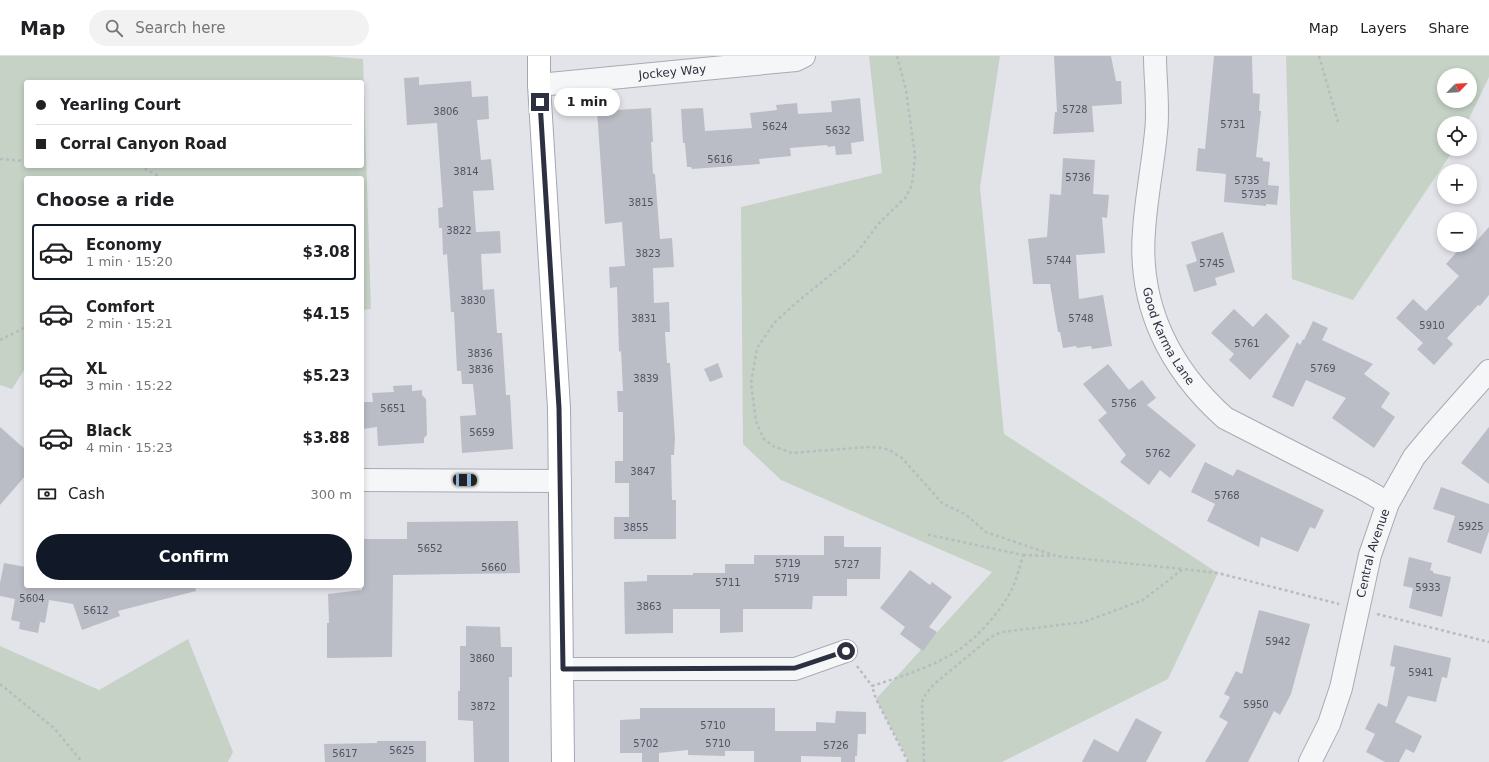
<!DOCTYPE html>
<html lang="en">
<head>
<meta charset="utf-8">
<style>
	:root { --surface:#fff; --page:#f2f2f2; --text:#202124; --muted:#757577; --line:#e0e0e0; --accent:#111827 }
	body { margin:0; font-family:"DejaVu Sans",sans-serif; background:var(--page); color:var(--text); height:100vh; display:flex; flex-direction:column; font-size:15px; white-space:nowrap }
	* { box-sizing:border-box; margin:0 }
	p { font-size:13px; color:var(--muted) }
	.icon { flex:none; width:22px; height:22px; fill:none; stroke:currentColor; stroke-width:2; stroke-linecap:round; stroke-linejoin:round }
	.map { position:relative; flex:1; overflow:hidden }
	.sheet { position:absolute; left:24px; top:120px; width:340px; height:412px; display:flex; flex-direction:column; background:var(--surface); border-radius:4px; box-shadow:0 2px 6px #0003 }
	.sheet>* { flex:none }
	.hud { position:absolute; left:24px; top:24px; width:340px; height:88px; border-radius:4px; box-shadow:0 2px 6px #0003; display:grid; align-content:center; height:88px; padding:0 12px; background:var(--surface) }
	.needle { width:26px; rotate:65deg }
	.tools { position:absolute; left:1437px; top:12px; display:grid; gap:8px }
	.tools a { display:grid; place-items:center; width:40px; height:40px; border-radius:50%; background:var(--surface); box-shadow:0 2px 6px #0003; font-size:20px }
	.end { position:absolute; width:18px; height:18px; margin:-9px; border:5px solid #2d3040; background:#fff; box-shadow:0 0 0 2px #fff }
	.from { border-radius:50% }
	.bubble { position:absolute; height:28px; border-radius:14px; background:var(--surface); box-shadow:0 2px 6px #0003; font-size:13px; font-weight:600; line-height:28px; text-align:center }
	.car { position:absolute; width:12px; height:24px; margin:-12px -6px; border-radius:5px; box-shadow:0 0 3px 1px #0007; background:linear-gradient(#222 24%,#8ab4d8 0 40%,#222 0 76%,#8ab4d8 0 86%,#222 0) }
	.hud b { display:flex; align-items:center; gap:14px; height:38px; font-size:15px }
	.hud b+b { border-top:1px solid var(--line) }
	.hud i { width:10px; height:10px; background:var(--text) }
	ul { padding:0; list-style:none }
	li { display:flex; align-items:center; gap:12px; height:56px; margin:0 8px 6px; padding:0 4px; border:2px solid transparent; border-radius:4px }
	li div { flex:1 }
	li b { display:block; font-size:15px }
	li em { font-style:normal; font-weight:600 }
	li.active { border-color:var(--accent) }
	li>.icon { width:36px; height:36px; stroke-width:1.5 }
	h2 { padding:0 12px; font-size:18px; line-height:48px }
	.pay { display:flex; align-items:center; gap:10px; height:44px; padding:0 12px; font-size:15px }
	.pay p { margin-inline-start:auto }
	.action { display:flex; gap:8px; margin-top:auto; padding:8px 12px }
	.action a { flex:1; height:46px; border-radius:24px; background:var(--accent); color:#fff; font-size:16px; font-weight:600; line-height:46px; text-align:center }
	header { display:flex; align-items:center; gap:24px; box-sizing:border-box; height:56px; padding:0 20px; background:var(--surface); border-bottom:1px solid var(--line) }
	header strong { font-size:19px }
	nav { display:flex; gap:22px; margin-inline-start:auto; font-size:14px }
	.search { width:280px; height:36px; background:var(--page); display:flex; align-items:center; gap:10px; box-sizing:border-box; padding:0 14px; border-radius:22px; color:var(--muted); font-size:15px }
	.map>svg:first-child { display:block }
	.green { fill:#c6d2c5; fill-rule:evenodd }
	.building { fill:#bbbdc6 }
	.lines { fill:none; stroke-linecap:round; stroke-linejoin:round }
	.minor-casing { stroke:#a9aab3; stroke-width:24 }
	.major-casing { stroke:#a3a7b4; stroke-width:24 }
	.path { stroke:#b9bbc1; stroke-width:2.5; stroke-dasharray:3 3; stroke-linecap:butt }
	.minor { stroke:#f5f6f8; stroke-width:22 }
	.major { stroke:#fff; stroke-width:22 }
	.route { stroke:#2d3040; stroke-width:5 }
	.labels { text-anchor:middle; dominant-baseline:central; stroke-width:3; stroke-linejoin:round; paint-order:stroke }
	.number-label { font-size:10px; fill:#505362 }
	.street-label { font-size:12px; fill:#2d3040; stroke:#f2f3f7 }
</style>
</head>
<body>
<header>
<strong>Map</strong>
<div class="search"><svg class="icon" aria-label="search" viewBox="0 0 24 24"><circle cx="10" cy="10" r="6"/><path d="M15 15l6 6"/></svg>Search here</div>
<nav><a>Map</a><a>Layers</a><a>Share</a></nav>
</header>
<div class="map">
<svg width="1489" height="706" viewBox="0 0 1489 706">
	<rect width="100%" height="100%" fill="#e3e4e9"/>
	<g class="green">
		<path d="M0,0H327L363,3L371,253L362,254V122H26V311L12,333L0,329ZM26,26H362V110H26Z"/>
		<path d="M869,0H1000L980,131L1004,378L1218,517L1168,623L1002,706H909L876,643L992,516L781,424L743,388L741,151L882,117Z"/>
		<path d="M1286,0H1489V21L1467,67H1444V93H1454L1353,244L1292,223ZM1444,19H1470V45H1444Z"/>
		<path d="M188,583L233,696L228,706H0V590L99,634Z"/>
	</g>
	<g class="building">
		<path d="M1054,0H1111L1116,25H1121L1122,48L1092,50L1094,76L1053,78L1055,56H1057Z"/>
		<path d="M1214,0H1252L1253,37L1260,38L1259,55H1261L1256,101L1263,102V105L1270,106L1268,129L1279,130L1277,149L1266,148V150L1224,146L1226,118L1196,115L1198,92L1205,93Z"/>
		<path d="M419,21V29L471,25L472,41L488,40L489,63L477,64L481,104L491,103L494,134L473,135L476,176L500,175L501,197L481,198L483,234L494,233L497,277H502L506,339H510L513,393L462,397L460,360L476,359L473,328H462L461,315H457L454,256H451L447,198L443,199L442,172H439L438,152L443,151L437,67L407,69L404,22Z"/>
		<path d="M860,42L864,85L851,87L852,98L836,99L835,90L828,91L827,89L790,92L791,100L759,103L760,108L692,113L691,111H687L685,87H683L681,53L703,52L705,75L752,72L750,57L777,54L776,49L797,47L798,58L832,56L831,45Z"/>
		<path d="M651,52L653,86H651L653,118H655L660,183L672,182L674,211L653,212L654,247L669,246L670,276H665L667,307H670L675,383L674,399H671L672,444H676V483H614V461H629V427H615V405H623V356H618L617,335H623L621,295L619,296L617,231L610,232L609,211L625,210L622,166L605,168L597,55Z"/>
		<path d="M1063,102L1095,104L1093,138L1109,139L1107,162L1102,161L1105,197L1076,199L1079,243L1103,239L1112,290L1092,293L1091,290L1077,292L1076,290L1063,292L1060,276H1058L1050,228H1033L1028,183L1047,181L1050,138L1061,139Z"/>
		<path d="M1489,171V239L1480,250L1478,249L1447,282L1453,288L1434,309L1417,293L1423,287L1396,262L1413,243L1426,255L1459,220L1446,208L1463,189H1473Z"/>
		<path d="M1223,176L1235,216L1215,222L1217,229L1194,236L1186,209L1197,205L1191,186Z"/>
		<path d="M1234,253L1253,271L1266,257L1290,280L1250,324L1229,304L1234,298L1211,277Z"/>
		<path d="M1313,265L1328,272L1322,284L1373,308L1364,318L1390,337L1381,351L1395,361L1374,392L1332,362L1346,342L1306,324L1293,351L1272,341L1297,286L1300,289L1303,283L1304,284Z"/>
		<path d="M718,307L723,321L710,326L704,313Z"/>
		<path d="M1108,308L1129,334L1142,324L1156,342L1147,349L1196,389L1170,422L1160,414L1149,429L1120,406L1126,399L1098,364L1107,357L1083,328Z"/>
		<path d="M412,329V335L422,334V339L426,343L427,379L424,382V387L378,390L377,371L362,373V346H373L372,337L394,336L393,330Z"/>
		<path d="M0,371L26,394V419L0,449Z"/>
		<path d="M1489,371V428L1461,407Z"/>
		<path d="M1205,406L1233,420L1237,413L1324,454L1315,473L1310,471L1298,496L1261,481L1259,491L1207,465L1215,448L1191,436Z"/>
		<path d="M1441,431L1489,448V475L1481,498L1447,486L1455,460L1433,453Z"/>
		<path d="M518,465L520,517L393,519L392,601L327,602V567H329L328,538L362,534V483H407V466Z"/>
		<path d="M824,480H844V491H881L880,523H847V540H813L812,553H743V576L720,577V553H673V577L625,578L624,526L647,525V519H693V517H725V508H754V499H824Z"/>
		<path d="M1409,501L1432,507L1430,514L1433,515V517L1451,521L1442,561L1409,552L1413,532L1403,530Z"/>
		<path d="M4,507L26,511V530H195L196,535L118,555L120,560L82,574L73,548L49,544L45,567L40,566L38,577L19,573L20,566L11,564L15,543L0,540V527Z"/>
		<path d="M910,514L930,529L932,526L952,541L929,571L937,576L923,595L900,578L905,571L880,552Z"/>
		<path d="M1259,554L1310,568L1291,638L1280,659L1274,655L1248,706H1205L1228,666L1219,661L1230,641L1224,638L1236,615L1242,618Z"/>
		<path d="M466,570L500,571L501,591H512V621H509V706H474L473,665L458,664V635H460V590H466Z"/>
		<path d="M1394,589L1451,602L1447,622L1442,621L1436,646L1408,640L1395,666L1422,680L1414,697L1406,693L1399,706H1385L1366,696L1375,678L1365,673L1378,647L1387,651L1395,611L1390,610Z"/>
		<path d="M640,652H775V675H816V666L835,667L836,655L866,656V678H858L857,700H855V706H841V701L801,700V706H754V695H725V700L688,699V694L659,697V706H642V697H620V664L640,663Z"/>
		<path d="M1136,662L1162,676L1146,706H1082L1094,683L1118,696Z"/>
		<path d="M377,685H426V706H325L324,688L377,687Z"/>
	</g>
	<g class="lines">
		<g class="minor-casing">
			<g id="minor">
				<path id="s1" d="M1155,0C1155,24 1159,52 1156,76C1153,109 1146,142 1144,175C1138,250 1170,313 1225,362L1362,432L1388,447"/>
				<path id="s2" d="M539,29L796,4L804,0"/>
				<path d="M362,424L560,425"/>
				<path d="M563,613H795L846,595"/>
				<path id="s3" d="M1310,706L1329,668L1341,632L1370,499L1388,447L1414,401L1434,377L1489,315"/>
			</g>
		</g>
		<g class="major-casing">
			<path id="major" d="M539,0V29L559,352L563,706"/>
		</g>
		<g class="path">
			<path d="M897,0L906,34L915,100L912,129L906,141L879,167L855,199L797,246L774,267L757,292L751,327L756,365L763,382L773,390L792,397L867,391L883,392L891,395L902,402L942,447L965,458L986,476L1056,500L1183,513"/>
			<path d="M1319,0L1338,66"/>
			<path d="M0,103L26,105"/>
			<path d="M139,110L163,122"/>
			<path d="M0,284L26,271"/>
			<path d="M1023,499L1052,500"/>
			<path d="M1377,558L1489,586"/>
			<path d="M857,610L872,630"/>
			<path d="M0,628L54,672L82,706"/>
			<path d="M908,706L876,643L872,630C900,621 932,611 957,595C978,581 1002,554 1013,531C1017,521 1020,510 1023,499L925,478"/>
			<path d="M924,706L922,646L925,639L933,629L991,581L1002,576L1084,566L1143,544L1183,513L1218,517L1339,548"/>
		</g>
		<use href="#minor" class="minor"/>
		<use href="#major" class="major"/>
	</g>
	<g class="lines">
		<path class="route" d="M540,46L559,352L563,613L795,612L846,595"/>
	</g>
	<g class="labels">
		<g class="number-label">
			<text x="1075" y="53">5728</text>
			<text x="446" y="55">3806</text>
			<text x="1233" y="68">5731</text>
			<text x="775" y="70">5624</text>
			<text x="838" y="74">5632</text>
			<text x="720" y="103">5616</text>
			<text x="466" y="115">3814</text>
			<text x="1078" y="121">5736</text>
			<text x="1247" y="124">5735</text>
			<text x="1254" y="138">5735</text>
			<text x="641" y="146">3815</text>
			<text x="459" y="174">3822</text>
			<text x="648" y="197">3823</text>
			<text x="1059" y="204">5744</text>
			<text x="1212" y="207">5745</text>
			<text x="473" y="244">3830</text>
			<text x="644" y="262">3831</text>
			<text x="1081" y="262">5748</text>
			<text x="1432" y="269">5910</text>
			<text x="1247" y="287">5761</text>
			<text x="480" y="297">3836</text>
			<text x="1323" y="312">5769</text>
			<text x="481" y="313">3836</text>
			<text x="646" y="322">3839</text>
			<text x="1124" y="347">5756</text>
			<text x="393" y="352">5651</text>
			<text x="482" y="376">5659</text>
			<text x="1158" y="397">5762</text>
			<text x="643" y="415">3847</text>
			<text x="1227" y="439">5768</text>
			<text x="1471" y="470">5925</text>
			<text x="636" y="471">3855</text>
			<text x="430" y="492">5652</text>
			<text x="788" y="507">5719</text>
			<text x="847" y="508">5727</text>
			<text x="494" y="511">5660</text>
			<text x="787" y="522">5719</text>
			<text x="728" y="526">5711</text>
			<text x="1428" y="531">5933</text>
			<text x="32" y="542">5604</text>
			<text x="649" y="550">3863</text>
			<text x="96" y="554">5612</text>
			<text x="1278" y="585">5942</text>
			<text x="482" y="602">3860</text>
			<text x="1421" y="616">5941</text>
			<text x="1256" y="648">5950</text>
			<text x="483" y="650">3872</text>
			<text x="713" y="669">5710</text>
			<text x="646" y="687">5702</text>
			<text x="718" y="687">5710</text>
			<text x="836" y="689">5726</text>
			<text x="402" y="694">5625</text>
			<text x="345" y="697">5617</text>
		</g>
		<g class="street-label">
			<text stroke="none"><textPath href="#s2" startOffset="134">Jockey Way</textPath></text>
			<text stroke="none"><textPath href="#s1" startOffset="286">Good Karma Lane</textPath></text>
			<text stroke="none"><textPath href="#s3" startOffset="219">Central Avenue</textPath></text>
		</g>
	</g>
</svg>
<div class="tools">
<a><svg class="needle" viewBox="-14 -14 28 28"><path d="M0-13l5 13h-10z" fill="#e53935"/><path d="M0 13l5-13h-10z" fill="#757577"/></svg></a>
<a><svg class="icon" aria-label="locate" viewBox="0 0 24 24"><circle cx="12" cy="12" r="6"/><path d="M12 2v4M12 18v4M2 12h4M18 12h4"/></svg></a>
<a>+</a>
<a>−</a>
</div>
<i class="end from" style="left:846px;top:595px"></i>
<i class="end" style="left:540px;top:46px"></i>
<div class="bubble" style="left:554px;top:32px;width:66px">1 min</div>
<i class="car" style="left:465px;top:424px;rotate:91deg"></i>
<div class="hud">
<b><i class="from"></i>Yearling Court</b>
<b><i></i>Corral Canyon Road</b>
</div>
<section class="sheet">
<h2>Choose a ride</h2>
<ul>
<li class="active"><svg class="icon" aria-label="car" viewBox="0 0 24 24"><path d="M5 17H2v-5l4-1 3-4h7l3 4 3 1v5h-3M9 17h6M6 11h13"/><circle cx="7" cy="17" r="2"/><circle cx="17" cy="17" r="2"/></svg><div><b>Economy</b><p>1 min · 15:20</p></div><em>$3.08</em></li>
<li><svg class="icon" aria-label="car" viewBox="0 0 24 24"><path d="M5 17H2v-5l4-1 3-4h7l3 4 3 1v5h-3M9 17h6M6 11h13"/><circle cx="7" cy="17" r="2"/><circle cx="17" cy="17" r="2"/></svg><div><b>Comfort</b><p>2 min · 15:21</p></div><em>$4.15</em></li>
<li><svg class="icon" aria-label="car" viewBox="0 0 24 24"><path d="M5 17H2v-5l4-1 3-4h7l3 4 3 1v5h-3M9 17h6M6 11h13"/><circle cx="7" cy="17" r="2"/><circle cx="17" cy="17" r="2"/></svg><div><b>XL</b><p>3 min · 15:22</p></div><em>$5.23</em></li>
<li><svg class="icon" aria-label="car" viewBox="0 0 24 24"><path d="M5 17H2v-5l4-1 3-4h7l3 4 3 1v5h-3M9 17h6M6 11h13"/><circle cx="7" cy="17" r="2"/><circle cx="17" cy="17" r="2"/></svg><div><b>Black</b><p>4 min · 15:23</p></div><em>$3.88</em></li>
</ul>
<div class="pay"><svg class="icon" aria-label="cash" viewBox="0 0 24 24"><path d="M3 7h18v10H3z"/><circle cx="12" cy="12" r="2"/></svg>Cash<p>300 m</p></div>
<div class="action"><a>Confirm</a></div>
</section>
</div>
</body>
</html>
